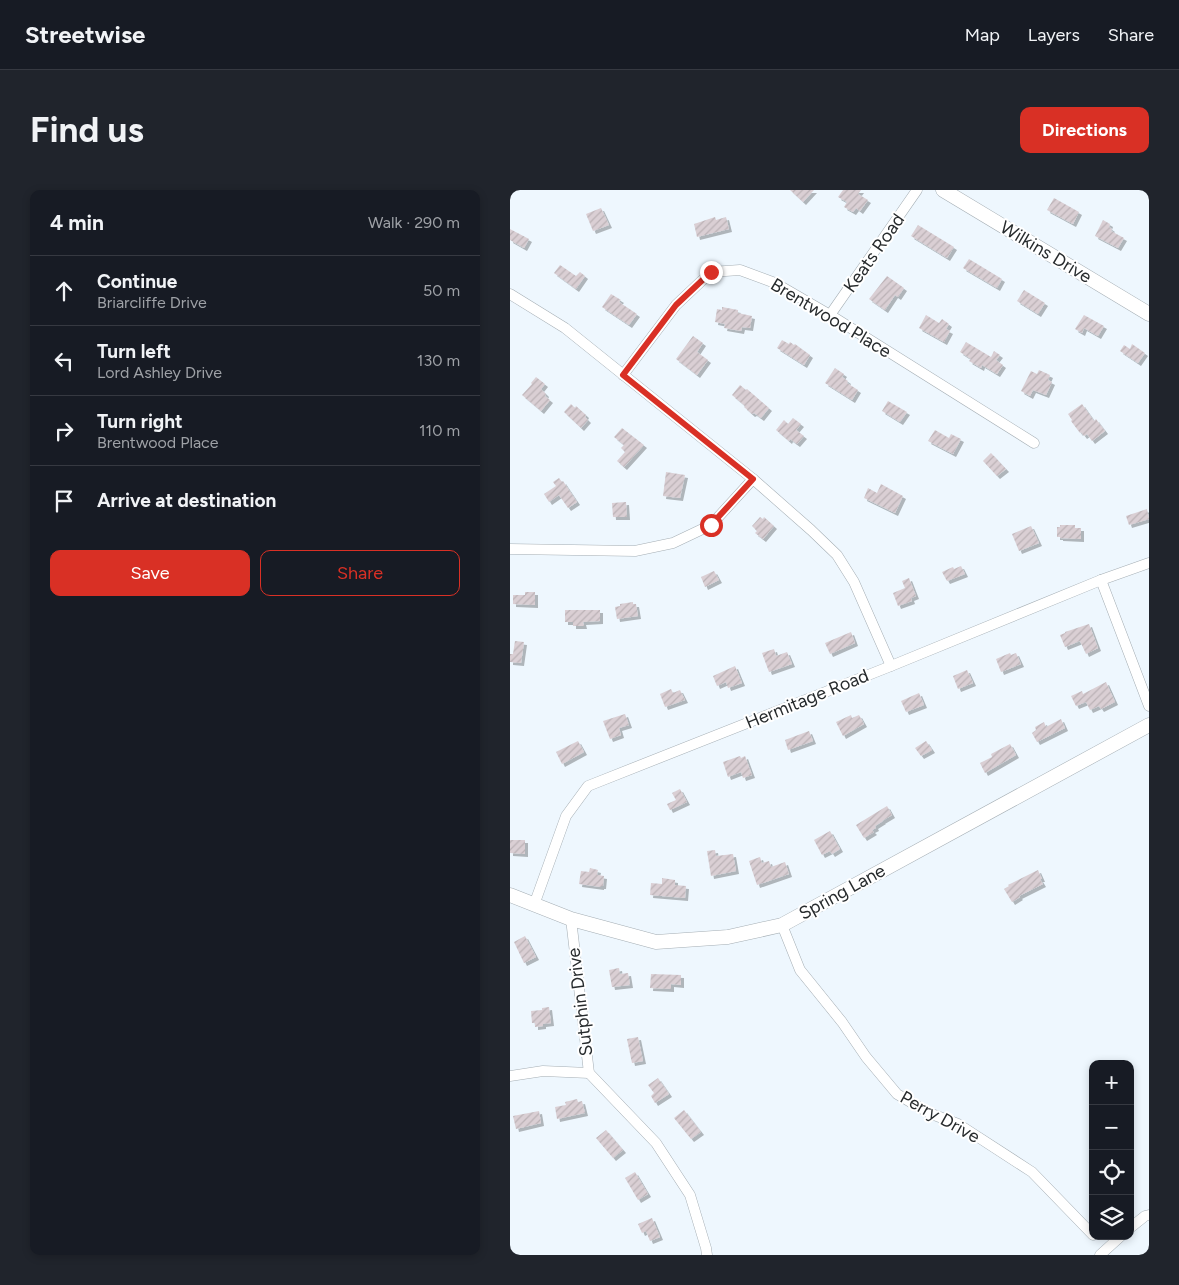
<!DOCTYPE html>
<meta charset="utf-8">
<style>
body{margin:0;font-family:Figtree,sans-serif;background:#20242c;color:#f1f3f6}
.controls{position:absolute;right:15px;bottom:15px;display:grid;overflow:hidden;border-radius:10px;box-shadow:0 2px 8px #0003}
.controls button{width:45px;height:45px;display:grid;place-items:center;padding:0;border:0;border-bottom:1px solid #363941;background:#171b24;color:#f1f3f6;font:25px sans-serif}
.stop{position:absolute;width:15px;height:15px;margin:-11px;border:4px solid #d93025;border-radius:50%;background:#fff}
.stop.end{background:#d93025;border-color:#fff;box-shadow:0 1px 5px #0008}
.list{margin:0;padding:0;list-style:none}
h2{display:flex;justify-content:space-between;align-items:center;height:65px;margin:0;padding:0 20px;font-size:21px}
h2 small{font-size:16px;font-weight:400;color:#9ea1a6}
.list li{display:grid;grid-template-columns:32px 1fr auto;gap:15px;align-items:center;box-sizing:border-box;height:70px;padding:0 20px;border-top:1px solid #363941}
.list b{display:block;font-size:19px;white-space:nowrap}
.list p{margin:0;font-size:16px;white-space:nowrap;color:#9ea1a6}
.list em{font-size:16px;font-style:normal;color:#9ea1a6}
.actions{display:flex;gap:10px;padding:15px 20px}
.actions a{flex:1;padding:11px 0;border:1px solid #d93025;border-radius:10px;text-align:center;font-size:18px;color:#d93025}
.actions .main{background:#d93025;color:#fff}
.icon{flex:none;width:28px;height:28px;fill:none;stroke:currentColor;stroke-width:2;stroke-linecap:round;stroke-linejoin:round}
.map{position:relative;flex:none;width:639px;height:1065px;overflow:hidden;border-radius:10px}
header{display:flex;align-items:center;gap:30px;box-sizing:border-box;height:70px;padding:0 25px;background:#171b24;border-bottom:1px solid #363941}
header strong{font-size:24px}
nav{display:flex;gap:28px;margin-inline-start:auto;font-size:18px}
.intro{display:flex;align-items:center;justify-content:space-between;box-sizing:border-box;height:120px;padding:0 30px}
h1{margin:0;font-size:35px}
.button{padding:12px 22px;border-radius:10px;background:#d93025;color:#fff;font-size:18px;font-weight:700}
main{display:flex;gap:30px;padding:0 30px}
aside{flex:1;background:#171b24;border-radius:10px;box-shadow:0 2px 8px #0003}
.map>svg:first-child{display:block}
</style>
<header>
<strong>Streetwise</strong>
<nav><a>Map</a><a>Layers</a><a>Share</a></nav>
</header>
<div class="intro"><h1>Find us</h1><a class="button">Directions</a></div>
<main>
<aside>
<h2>4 min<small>Walk · 290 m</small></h2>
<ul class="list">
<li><svg class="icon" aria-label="ahead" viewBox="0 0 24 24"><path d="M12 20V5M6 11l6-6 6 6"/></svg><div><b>Continue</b><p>Briarcliffe Drive</p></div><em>50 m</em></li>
<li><svg class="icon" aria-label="left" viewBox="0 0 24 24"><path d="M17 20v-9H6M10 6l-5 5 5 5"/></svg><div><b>Turn left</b><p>Lord Ashley Drive</p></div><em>130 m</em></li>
<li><svg class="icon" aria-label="right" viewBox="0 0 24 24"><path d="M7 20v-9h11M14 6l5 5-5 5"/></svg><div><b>Turn right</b><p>Brentwood Place</p></div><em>110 m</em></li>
<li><svg class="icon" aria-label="arrive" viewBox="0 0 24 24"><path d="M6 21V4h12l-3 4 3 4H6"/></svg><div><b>Arrive at destination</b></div></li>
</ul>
<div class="actions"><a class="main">Save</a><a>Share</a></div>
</aside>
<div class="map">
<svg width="639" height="1065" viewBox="0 0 639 1065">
<defs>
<pattern id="building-hatch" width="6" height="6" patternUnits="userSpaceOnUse" patternTransform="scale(1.25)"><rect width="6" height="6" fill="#dacfd4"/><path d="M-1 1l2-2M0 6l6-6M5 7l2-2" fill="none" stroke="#bbb2b6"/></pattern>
<filter id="shadow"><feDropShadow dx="3" dy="3" stdDeviation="0" flood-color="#0004"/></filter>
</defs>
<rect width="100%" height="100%" fill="#eef7fe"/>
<!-- building -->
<g fill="url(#building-hatch)" filter="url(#shadow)">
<polygon points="280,0 304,0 293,12"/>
<polygon points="333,0 351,0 348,4 358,10 350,21 346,18 343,22 334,17 337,12 328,7"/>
<polygon points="544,8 569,22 563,34 537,20"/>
<polygon points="91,18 99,35 83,41 76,24"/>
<polygon points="205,27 206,30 216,27 219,39 187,47 184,34"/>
<polygon points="593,30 600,34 599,37 602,39 601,41 614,48 608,58 585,46"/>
<polygon points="408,35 444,57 437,68 401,46"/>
<polygon points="0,39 19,49 14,58 0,50"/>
<polygon points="459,69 492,89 487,98 453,78"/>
<polygon points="50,75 66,86 70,82 75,86 66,99 44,83"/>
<polygon points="377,86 394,98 388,107 385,105 375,120 359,109"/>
<polygon points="514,100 535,113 528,124 507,111"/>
<polygon points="101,104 111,110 109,112 127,124 119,135 92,117"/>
<polygon points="212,117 228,120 228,123 242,126 240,138 232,137 231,141 214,138 215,134 205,132 207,119 212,120"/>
<polygon points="416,125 429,133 432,129 439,134 436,139 440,141 434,152 409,138"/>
<polygon points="574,125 594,136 588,146 574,138 572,143 565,139"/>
<polygon points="183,146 193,153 187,162 198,170 187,185 166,169"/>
<polygon points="272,150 279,154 280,152 284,155 285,154 300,165 294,175 267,158"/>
<polygon points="456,152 481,167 484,161 490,165 486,170 493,175 487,184 472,175 471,178 459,171 461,169 450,162"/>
<polygon points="622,154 635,163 628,173 610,161 614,155 620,159"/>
<polygon points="325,178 334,184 332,187 338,191 337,193 348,200 342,210 315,193"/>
<polygon points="529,180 540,185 538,190 542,192 536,205 523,200 520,206 511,201 521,181 527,184"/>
<polygon points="26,187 35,194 31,199 36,204 35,206 40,210 31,221 12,205 22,194 21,193"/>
<polygon points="230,195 236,200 237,199 259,218 251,228 244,223 242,224 234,217 235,216 222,205"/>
<polygon points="378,211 397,222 390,232 372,221"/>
<polygon points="61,214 65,218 66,216 76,225 75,227 78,230 71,238 54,222"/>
<polygon points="572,214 584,231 586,229 595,241 582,251 577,244 574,246 571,242 570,243 561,231 562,230 558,224"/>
<polygon points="283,228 291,234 286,240 294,246 287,254 280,249 279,251 266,240 274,230 278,234"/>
<polygon points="112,238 134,255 114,277 107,271 115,262 111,258 114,255 104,247"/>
<polygon points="425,240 439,248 441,244 451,249 443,264 418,251"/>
<polygon points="481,263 496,279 487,286 473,271"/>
<polygon points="156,282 175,285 170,308 153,306"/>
<polygon points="49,288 52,292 53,291 67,312 58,318 49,305 39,312 34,304 46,296 43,292"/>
<polygon points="371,294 393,306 385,323 354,308 358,298 367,303"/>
<polygon points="116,312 117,327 103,327 102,313"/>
<polygon points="637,319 639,329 619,335 616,326"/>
<polygon points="250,327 253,329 254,327 264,336 253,349 245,343 247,341 242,336"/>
<polygon points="550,335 565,335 565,338 571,338 571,349 550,348 550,347 547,347 547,337 550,337"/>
<polygon points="521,336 529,353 509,361 502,344"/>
<polygon points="451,376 455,384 437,391 432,382 443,377 444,379"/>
<polygon points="204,381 209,390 195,397 191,387"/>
<polygon points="399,388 406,406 401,408 402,411 388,416 383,403 395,398 392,391"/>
<polygon points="15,402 25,402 25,415 3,414 3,405 15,405"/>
<polygon points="123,412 123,414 126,414 128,426 107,429 105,417 110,416 110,414"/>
<polygon points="55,420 90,420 90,431 73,432 74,436 63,436 63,432 55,432"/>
<polygon points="579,434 588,458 576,464 570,451 555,457 550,445 555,443 555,442"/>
<polygon points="341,442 345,453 320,464 315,453"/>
<polygon points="5,451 14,452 11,473 0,472 0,464 3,464"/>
<polygon points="264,459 266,466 277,462 282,474 259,482 252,463"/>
<polygon points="500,463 501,465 506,463 511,474 491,482 486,469"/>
<polygon points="225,476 232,493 218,498 216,492 207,496 203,486"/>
<polygon points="457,480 463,493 448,499 443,486"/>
<polygon points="596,492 605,512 591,519 589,516 580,520 576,512 566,516 561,506 572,501 573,504"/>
<polygon points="161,499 163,503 170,500 175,510 155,517 150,504"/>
<polygon points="409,503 414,515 396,522 391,511"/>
<polygon points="115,524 119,535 109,538 111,545 100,549 93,531"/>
<polygon points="341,525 342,528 349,525 354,534 333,546 326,532"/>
<polygon points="551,529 555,538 527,552 522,543 526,540 525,537 534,532 536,537"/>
<polygon points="299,541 303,551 278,560 275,550"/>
<polygon points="68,551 74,562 52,574 46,562"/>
<polygon points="416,551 422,560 411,566 405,558"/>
<polygon points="500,554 506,565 475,583 470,573 482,567 481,564"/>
<polygon points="230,566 231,568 235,566 242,585 233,588 231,582 218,587 213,572"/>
<polygon points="170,599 177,612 160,620 157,614 166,610 162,603"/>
<polygon points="377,616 382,625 372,631 373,631 365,636 366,638 362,640 364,642 354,648 346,635"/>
<polygon points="320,641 330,659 322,664 320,661 312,665 304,650"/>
<polygon points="0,650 15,650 15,664 0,663"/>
<polygon points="205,660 206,666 223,664 226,681 201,686 197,661"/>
<polygon points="250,667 252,673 259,671 261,677 275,672 279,684 247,695 239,671"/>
<polygon points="80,678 88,680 87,684 88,685 94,686 93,696 91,696 91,697 69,694 71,681 79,682"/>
<polygon points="528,680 532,689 530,689 533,694 509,706 510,707 502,712 494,699 499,696 498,695"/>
<polygon points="152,688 165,690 165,695 176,696 175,708 140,705 141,693 152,694"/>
<polygon points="15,746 26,767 14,773 4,752"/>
<polygon points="109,778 110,784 118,783 120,795 102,797 99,780"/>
<polygon points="141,784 171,785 171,795 161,794 161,799 140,798"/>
<polygon points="39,817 41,833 33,834 33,836 25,837 25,833 22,833 21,821 32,820 32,818"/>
<polygon points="128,847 133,871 122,873 117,849"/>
<polygon points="148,888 159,904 145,913 141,906 144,903 138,895"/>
<polygon points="67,909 68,912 72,911 75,923 47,929 45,917 56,915 55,912"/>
<polygon points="174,920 191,942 181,949 164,928"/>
<polygon points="29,921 31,933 6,939 3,926"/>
<polygon points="96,940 113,960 103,968 86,948"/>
<polygon points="125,982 138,1004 128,1010 115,988"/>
<polygon points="142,1028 150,1047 140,1051 136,1041 132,1043 128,1034"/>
</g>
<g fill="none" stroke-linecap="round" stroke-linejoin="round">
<!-- street casing -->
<g stroke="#a5aeb4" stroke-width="11">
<g id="street">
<polyline points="0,104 55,138 243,289 301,340 327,365 344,392 381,476"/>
<polyline points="320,125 407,0"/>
<polyline points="113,185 166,115 201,82 230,80 265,93 320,125 524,253"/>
<polyline points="0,359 125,361 163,353 201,335 243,289"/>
<polyline points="591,390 639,516"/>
<polyline points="24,715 56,626 78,596 381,476 591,390 639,373"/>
<polyline points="61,729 79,883 146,953 180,1005 196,1058 197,1065"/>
<polyline points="272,735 290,780 332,832 356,867 387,904 419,923 448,934 522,982 583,1045"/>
<polyline points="0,886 33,881 79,883"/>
<polyline points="620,1038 635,1026 639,1025"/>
<polyline points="590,1065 611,1046"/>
</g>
</g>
<!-- secondary casing -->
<g stroke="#a5aeb4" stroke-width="15">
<g id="secondary">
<polyline points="433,0 639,124"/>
<polyline points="0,705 61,729 146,752 218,747 272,735 639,535"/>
</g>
</g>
<!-- street -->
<use href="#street" stroke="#fff" stroke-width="10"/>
<!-- secondary -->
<use href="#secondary" stroke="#fff" stroke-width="14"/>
</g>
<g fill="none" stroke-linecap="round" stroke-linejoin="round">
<!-- route -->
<polyline stroke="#d93025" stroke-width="6" points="201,335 243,289 113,185 166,115 201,82"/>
</g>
<g text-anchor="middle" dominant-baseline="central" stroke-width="4" stroke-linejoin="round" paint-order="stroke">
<!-- street labels -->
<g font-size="18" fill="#272b2d" stroke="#fff">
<text transform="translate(536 62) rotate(31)">Wilkins Drive</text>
<text transform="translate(364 63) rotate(-55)">Keats Road</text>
<text transform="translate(321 128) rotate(31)">Brentwood Place</text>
<text transform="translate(297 509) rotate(-22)">Hermitage Road</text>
<text transform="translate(332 702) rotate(-29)">Spring Lane</text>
<text transform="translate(70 812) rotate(-97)">Sutphin Drive</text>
<text transform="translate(430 927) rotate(29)">Perry Drive</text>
</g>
</g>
</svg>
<div class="controls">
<button>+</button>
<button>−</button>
<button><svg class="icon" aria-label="locate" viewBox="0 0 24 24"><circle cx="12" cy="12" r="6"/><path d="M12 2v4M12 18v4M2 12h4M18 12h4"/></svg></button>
<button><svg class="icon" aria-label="layers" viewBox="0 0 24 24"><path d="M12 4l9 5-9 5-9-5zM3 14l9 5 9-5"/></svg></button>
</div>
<div class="stop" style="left:201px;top:335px"></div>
<div class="stop end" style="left:201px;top:82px"></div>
</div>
</main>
